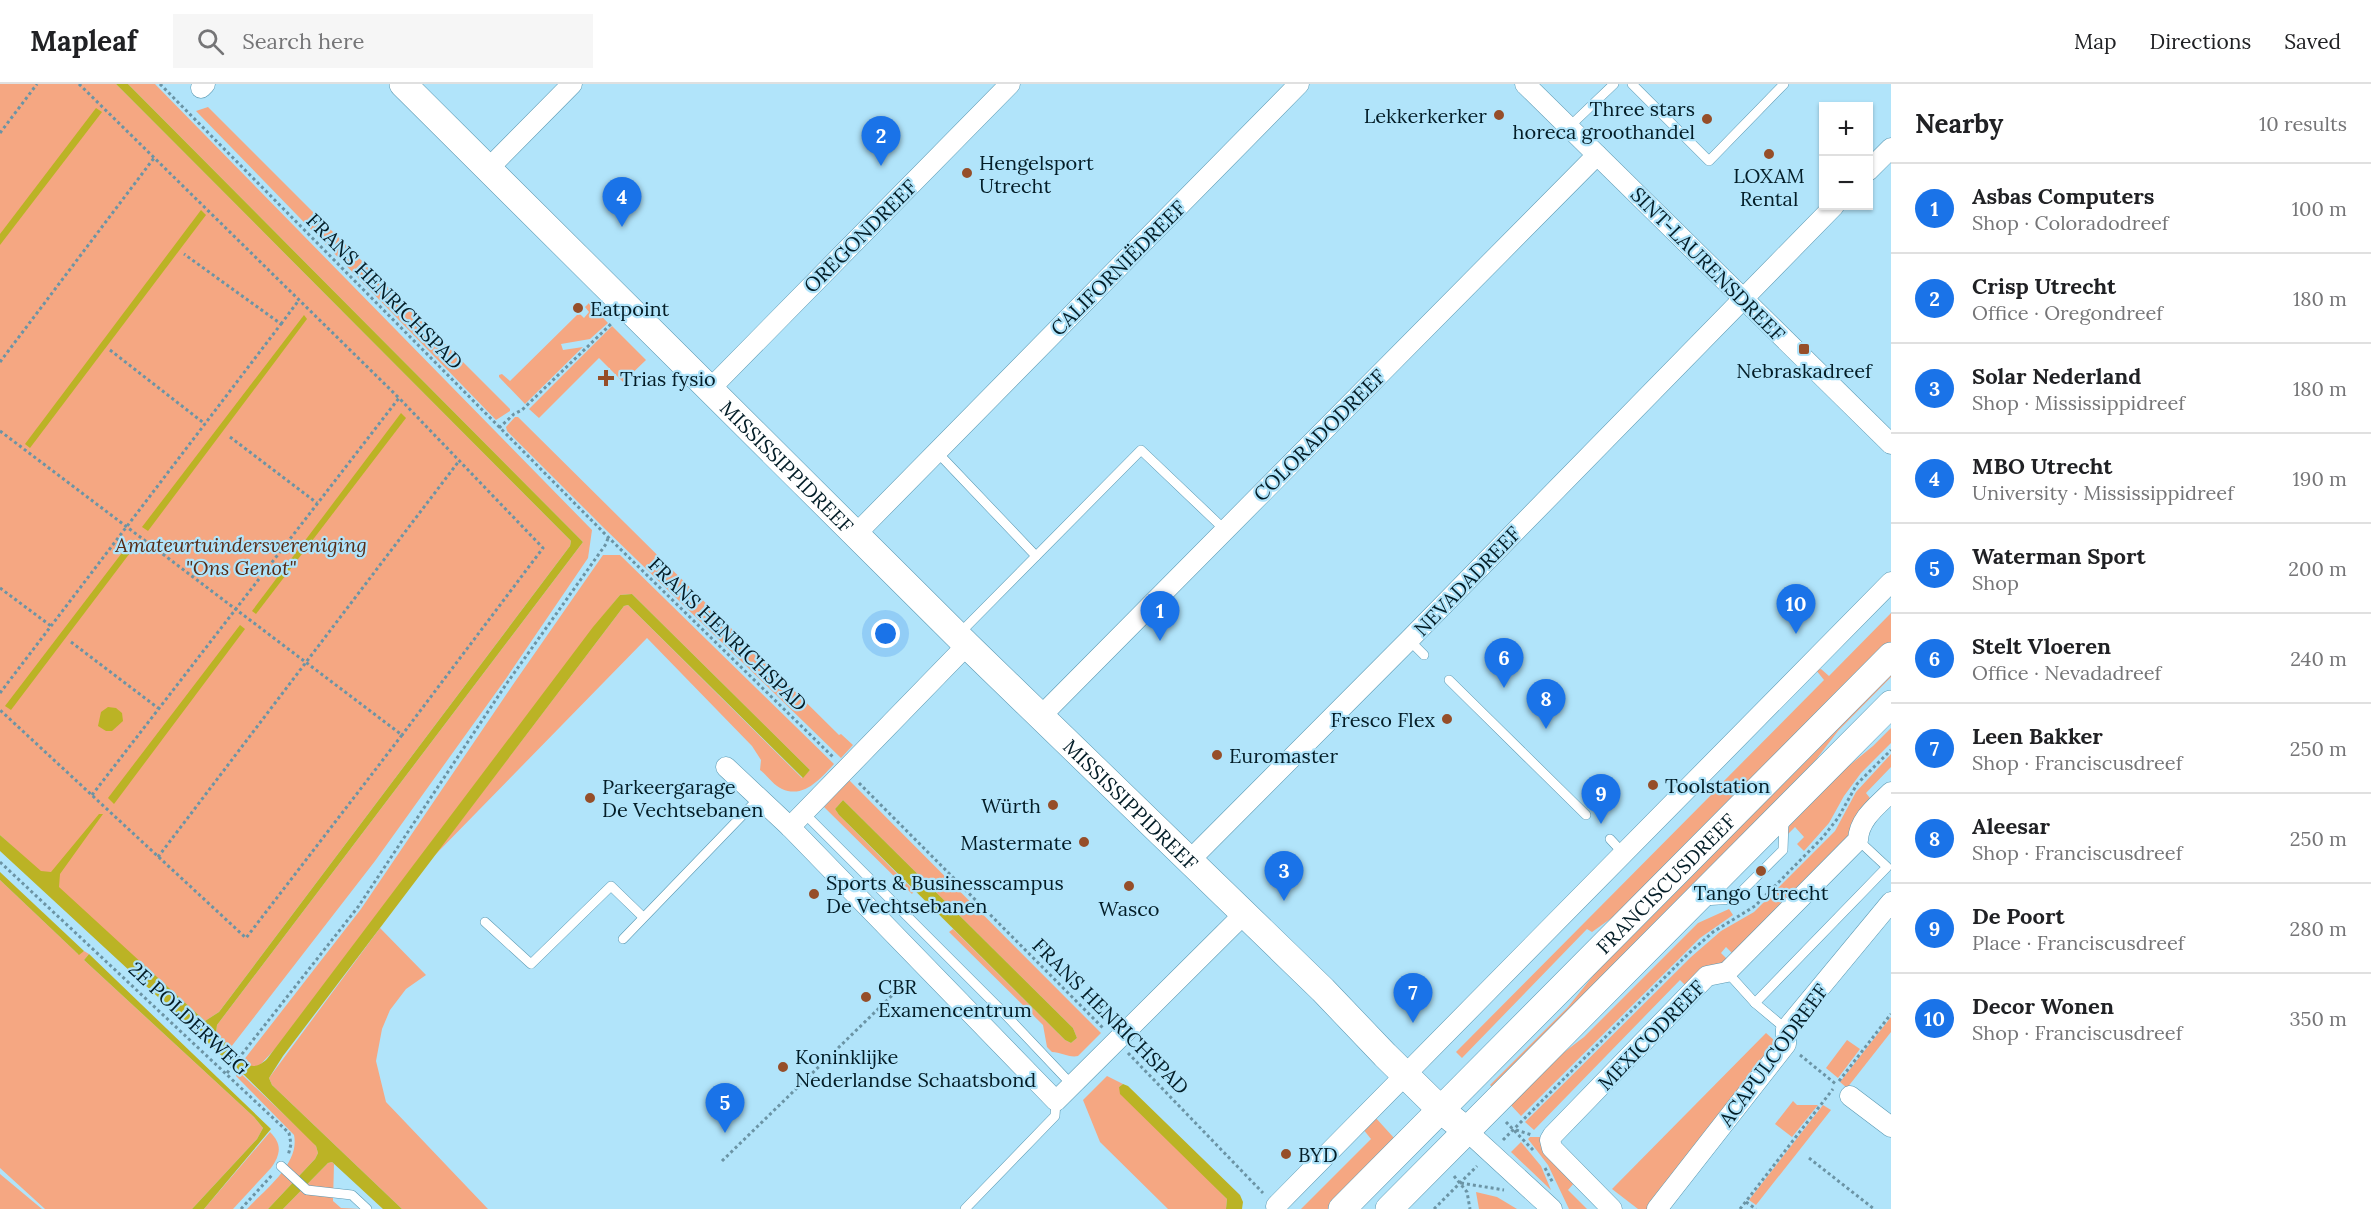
<!DOCTYPE html>
<meta charset="utf-8">
<style>
body{margin:0;font-family:Lora,serif;background:#f6f6f6;color:#202124}
.controls{position:absolute;right:18px;top:18px;display:grid;overflow:hidden;border-radius:0px;box-shadow:0 2px 4px #0004}
.controls button{width:54px;height:54px;display:grid;place-items:center;padding:0;border:0;border-bottom:2px solid #e0e0e0;background:#fff;color:#202124;font:30px sans-serif}
.you{position:absolute;left:886px;top:550px;width:21px;height:21px;margin:-15px;border:4px solid #fff;border-radius:50%;background:#1a73e8;box-shadow:0 0 0 9px #1a73e833}
.badge{display:grid;place-items:center;width:39px;height:39px;border-radius:50%;background:#1a73e8;color:#fff;font-size:20px;font-weight:700}
.pin{position:absolute;translate:-50% -50px;filter:drop-shadow(0 2px 3px #0008)}
.pin::after{content:'';position:absolute;top:32px;width:21px;height:18px;background:inherit;clip-path:polygon(0 0,100% 0,50% 100%)}
.list{margin:0;padding:0;list-style:none}
h2{display:flex;justify-content:space-between;align-items:center;height:78px;margin:0;padding:0 24px;font-size:26px}
h2 small{font-size:20px;font-weight:400;color:#757577}
.list li{display:grid;grid-template-columns:39px 1fr auto;gap:18px;align-items:center;box-sizing:border-box;height:90px;padding:0 24px;border-top:2px solid #e0e0e0}
.list b{display:block;font-size:22px;white-space:nowrap}
.list p{margin:0;font-size:20px;white-space:nowrap;color:#757577}
.list em{font-size:20px;font-style:normal;color:#757577}
.icon{flex:none;width:33px;height:33px;fill:none;stroke:currentColor;stroke-width:2;stroke-linecap:round;stroke-linejoin:round}
.map{position:relative;flex:none;width:1891px;height:1125px;overflow:hidden}
header{display:flex;align-items:center;gap:36px;box-sizing:border-box;height:84px;padding:0 30px;background:#fff;border-bottom:2px solid #e0e0e0}
header strong{font-size:28px}
nav{display:flex;gap:33px;margin-inline-start:auto;font-size:21px}
.search{width:420px;height:54px;background:#f6f6f6;display:flex;align-items:center;gap:15px;box-sizing:border-box;padding:0 21px;border-radius:0px;color:#757577;font-size:22px}
main{display:flex}
aside{flex:1;background:#fff}
.map>svg:first-child{display:block}
</style>
<header>
<strong>Mapleaf</strong>
<div class="search"><svg class="icon" aria-label="search" viewBox="0 0 24 24"><circle cx="10" cy="10" r="6"/><path d="M15 15l6 6"/></svg>Search here</div>
<nav><a>Map</a><a>Directions</a><a>Saved</a></nav>
</header>
<main>
<div class="map">
<svg width="1891" height="1125" viewBox="0 0 1891 1125">
<rect width="100%" height="100%" fill="#b1e4fa"/>
<!-- green -->
<g fill="#f5a782">
<polygon points="0,0 116,0 571,457 570,462 219,928 205,937 0,751"/>
<polygon points="128,0 155,0 592,446 588,474 505,596 375,777 231,963 216,949 217,941 583,458"/>
<polygon points="208,23 510,325 510,327 496,336 196,27"/>
<polygon points="589,219 608,239 590,255 561,260 563,266 583,263 525,320 499,293 499,291 502,290 510,297 579,229 584,234 589,228 585,223"/>
<polygon points="612,242 646,276 623,298 599,274 539,334 529,325"/>
<polygon points="515,333 518,333 839,651 841,650 853,661 841,674 604,444 507,347 506,343"/>
<path d="M603,471H620L834,680C821,694 804,715 782,705C774,702 767,691 760,686L761,676L752,662L647,554L434,772L624,522L628,521L802,694L810,686L632,510L620,511L593,544L275,965L259,982L253,983L243,977L361,825L512,602Z"/>
<polygon points="1891,529 1891,558 1627,823 1592,848 1587,845 1462,974 1456,968 1712,710 1705,702 1706,698 1716,705 1824,596 1816,586 1821,585 1829,592"/>
<polygon points="1891,586 1891,593 1838,647 1805,690 1494,1005 1490,1001 1568,923 1604,878"/>
<polygon points="1891,644 1891,659 1861,689 1844,712 1829,739 1804,767 1797,760 1804,753 1795,743 1788,750 1786,744 1812,712 1873,662"/>
<polygon points="1891,670 1891,683 1866,709 1873,718 1851,740 1851,754 1734,871 1726,863 1721,869 1729,877 1688,904 1680,896 1534,1046 1525,1038 1691,873 1721,847 1754,828 1835,747 1856,708"/>
<path d="M849,696L1101,949L1078,972C1069,974 1061,968 1052,968L1047,963L1043,941L949,848L953,845L1065,956L1071,959L1077,954L1073,944L843,716L835,725L839,731L914,807L912,810L824,723Z"/>
<polygon points="0,796 78,870 84,867 89,870 84,876 254,1033 263,1044 257,1055 192,1125 45,1125 0,1084"/>
<polygon points="1729,825 1733,831 1700,854 1521,1032 1508,1018 1537,989 1584,953 1698,839"/>
<polygon points="380,844 426,891 406,905 390,926 382,945 376,977 386,1018 488,1125 402,1125 272,1001 269,994"/>
<polygon points="1891,933 1891,948 1847,1004 1840,998"/>
<polygon points="1766,949 1775,957 1648,1125 1638,1125 1612,1105"/>
<polygon points="1847,956 1860,965 1838,994 1826,984"/>
<path d="M237,986L312,1057L316,1062L318,1069L315,1075L268,1125H247C265,1105 300,1080 294,1051L236,992Z"/>
<polygon points="1107,992 1123,1000 1119,1003 1227,1115 1226,1125 1168,1125 1100,1058 1083,1016"/>
<polygon points="1793,1017 1797,1021 1818,1021 1792,1053 1775,1040"/>
<polygon points="1823,1021 1831,1026 1756,1121 1749,1116"/>
<polygon points="1375,1033 1394,1054 1328,1125 1301,1125 1371,1055 1363,1045"/>
<path d="M270,1048C282,1060 281,1070 271,1084L233,1125H204Z"/>
<polygon points="1530,1053 1541,1053 1575,1098 1568,1106 1587,1125 1569,1125 1548,1081 1528,1055"/>
<polygon points="1521,1058 1541,1082 1551,1106 1511,1068"/>
<polygon points="332,1078 334,1080 333,1117 341,1124 361,1125 283,1125 328,1079"/>
<polygon points="0,1090 42,1125 0,1125"/>
<polygon points="1476,1108 1497,1113 1517,1125 1479,1125"/>
</g>
<!-- water -->
<g fill="#bbb325">
<path d="M116,0H128L583,458L217,941L216,949L235,968L236,971C248,982 254,987 267,975L593,543L620,511L632,510L810,686L803,694L628,521L624,522L283,972L269,994L272,1001L402,1125H383L332,1078L328,1079L283,1125H268L315,1075L318,1069L316,1062L231,978L223,973L0,767V751L41,787L51,788L99,730H103L60,790L59,803L205,937L219,928L570,462L571,457Z"/>
<polygon points="96,24 102,28 0,161 0,150"/>
<polygon points="201,126 206,131 30,364 25,360"/>
<polygon points="304,231 307,235 148,447 142,443"/>
<polygon points="401,329 406,334 256,530 252,527"/>
<polygon points="131,457 136,461 11,626 5,622"/>
<polygon points="240,541 245,545 114,720 108,714"/>
<polygon points="108,623 116,624 122,629 123,637 112,647 106,647 98,642 101,628"/>
<polygon points="843,716 1073,944 1077,954 1071,959 1065,956 839,731 835,725"/>
<polygon points="0,788 84,867 79,871 0,796"/>
<polygon points="89,870 271,1045 204,1125 192,1125 257,1055 263,1044 254,1033 84,876"/>
<polygon points="1123,1000 1128,1002 1240,1111 1243,1118 1242,1125 1226,1125 1227,1115 1120,1010 1119,1003"/>
</g>
<g fill="none" stroke-linecap="round" stroke-linejoin="round">
<!-- lane casing -->
<g stroke="#5998b2" stroke-width="10">
<g id="lane">
<polyline points="1632,0 1709,77 1784,0"/>
<polyline points="1569,43 1614,0"/>
<polyline points="937,368 1036,472"/>
<polyline points="960,549 1141,366 1225,446"/>
<polyline points="1409,556 1424,571"/>
<polyline points="1449,596 1586,731"/>
<polyline points="804,729 1002,927 1072,1001"/>
<polyline points="1610,755 1623,769"/>
<polyline points="1703,817 1734,815 1783,766 1784,737"/>
<polyline points="485,838 531,880 611,802 643,833"/>
<polyline points="623,855 759,714"/>
<polyline points="1727,888 1755,919 1887,783 1858,756"/>
<polyline points="1755,919 1786,945"/>
<polyline points="281,1082 307,1106 352,1111 367,1125"/>
<polyline points="965,1125 1055,1032 1056,1017"/>
</g>
</g>
<!-- street casing -->
<g stroke="#5998b2" stroke-width="21">
<g id="street">
<polyline points="1525,0 1891,360"/>
<polyline points="201,4 205,0"/>
<polyline points="488,85 572,0"/>
<polyline points="1868,87 1891,64"/>
<polyline points="710,305 1010,0"/>
<polyline points="857,449 1299,0"/>
<polyline points="1041,632 1597,71"/>
<polyline points="726,683 790,743 1056,1017 1244,830"/>
<polyline points="790,743 967,561"/>
<polyline points="1188,778 1409,556 1834,122"/>
<polyline points="1850,1012 1891,1043"/>
<polyline points="1467,1047 1552,1125"/>
<polyline points="1276,1122 1891,498"/>
<path d="M1612,1125L1552,1064L1550,1056L1553,1051L1707,892L1727,888L1858,756C1859,735 1877,722 1891,708"/>
<polyline points="1657,1125 1786,960 1786,945 1891,818"/>
</g>
</g>
<!-- secondary casing -->
<g stroke="#5998b2" stroke-width="28">
<g id="secondary">
<path id="s1" d="M403,0L967,561L1323,906L1385,971L1441,1026L1467,1047"/>
<path id="s2" d="M1342,1125L1891,572"/>
<polyline points="1389,1125 1891,620"/>
</g>
</g>
<!-- path -->
<g stroke="#6b94a5" stroke-width="3" stroke-dasharray="3 3" stroke-linecap="butt">
<polyline points="79,0 399,314"/>
<polyline points="160,0 608,453 833,673"/>
<polyline points="0,49 37,0"/>
<polyline points="281,240 299,216"/>
<polyline points="110,266 205,340"/>
<polyline points="0,278 154,74"/>
<polyline points="499,344 514,330 522,326 612,239"/>
<polyline points="0,347 402,651 246,854 0,626"/>
<polyline points="230,353 317,419"/>
<polyline points="0,504 51,542"/>
<polyline points="71,558 158,624"/>
<polyline points="0,609 281,240 184,170"/>
<polyline points="859,699 1104,945"/>
<polyline points="92,711 399,314 543,464 402,651"/>
<polyline points="158,773 459,377"/>
<polyline points="0,778 289,1049 291,1060 288,1072"/>
<polyline points="1128,969 1263,1109"/>
<polyline points="1800,971 1837,1001"/>
<polyline points="227,989 358,823 507,599 606,460 608,454"/>
<polyline points="1839,997 1891,930"/>
<polyline points="1506,1038 1533,1066"/>
<polyline points="1516,1046 1532,1051"/>
<polyline points="1503,1056 1688,870 1713,848 1755,822 1770,807 1823,753 1838,734 1857,700 1891,666"/>
<polyline points="1809,1074 1874,1125"/>
<polyline points="722,1077 910,894"/>
<polyline points="1545,1084 1553,1099"/>
<polyline points="1454,1092 1467,1108 1470,1125"/>
<polyline points="1461,1099 1504,1106"/>
<polyline points="1746,1118 1756,1125"/>
<polyline points="241,1125 272,1091"/>
<polyline points="1434,1125 1477,1082"/>
<polyline points="1740,1125 1833,1005"/>
</g>
<!-- lane -->
<use href="#lane" stroke="#fff" stroke-width="9"/>
<!-- street -->
<use href="#street" stroke="#fff" stroke-width="20"/>
<!-- secondary -->
<use href="#secondary" stroke="#fff" stroke-width="27"/>
</g>
<!-- markers -->
<g fill="#964e29" stroke="#b1e4fa" stroke-width="2">
<circle cx="1499" cy="31" r="6"/>
<circle cx="1707" cy="35" r="6"/>
<circle cx="1769" cy="70" r="6"/>
<circle cx="967" cy="89" r="6"/>
<circle cx="578" cy="224" r="6"/>
<rect x="1798" y="259" width="12" height="12" rx="3"/>
<path d="M603 285h6v6h6v6h-6v6h-6v-6h-6v-6h6z"/>
<circle cx="1447" cy="635" r="6"/>
<circle cx="1217" cy="671" r="6"/>
<circle cx="1653" cy="701" r="6"/>
<circle cx="590" cy="714" r="6"/>
<circle cx="1053" cy="721" r="6"/>
<circle cx="1084" cy="758" r="6"/>
<circle cx="1761" cy="787" r="6"/>
<circle cx="1129" cy="802" r="6"/>
<circle cx="814" cy="810" r="6"/>
<circle cx="866" cy="913" r="6"/>
<circle cx="783" cy="983" r="6"/>
<circle cx="1286" cy="1070" r="6"/>
</g>
<g text-anchor="middle" dominant-baseline="central" stroke-width="4.5" stroke-linejoin="round" paint-order="stroke">
<!-- poi labels -->
<g font-size="20" fill="#031d27" stroke="#b1e4fa" text-anchor="start">
<text x="1695" y="24" text-anchor="end">Three stars<tspan x="1695" dy="23">horeca groothandel</tspan></text>
<text x="1487" y="31" text-anchor="end">Lekkerkerker</text>
<text x="979" y="78">Hengelsport<tspan x="979" dy="23">Utrecht</tspan></text>
<text x="1769" y="91" text-anchor="middle">LOXAM<tspan x="1769" dy="23">Rental</tspan></text>
<text x="590" y="224">Eatpoint</text>
<text x="1804" y="286" text-anchor="middle">Nebraskadreef</text>
<text x="620" y="294">Trias fysio</text>
<text x="1435" y="635" text-anchor="end">Fresco Flex</text>
<text x="1229" y="671">Euromaster</text>
<text x="1665" y="701">Toolstation</text>
<text x="602" y="702">Parkeergarage<tspan x="602" dy="23">De Vechtsebanen</tspan></text>
<text x="1041" y="721" text-anchor="end">Würth</text>
<text x="1072" y="758" text-anchor="end">Mastermate</text>
<text x="826" y="798">Sports &amp; Businesscampus<tspan x="826" dy="23">De Vechtsebanen</tspan></text>
<text x="1761" y="808" text-anchor="middle">Tango Utrecht</text>
<text x="1129" y="824" text-anchor="middle">Wasco</text>
<text x="878" y="902">CBR<tspan x="878" dy="23">Examencentrum</tspan></text>
<text x="795" y="972">Koninklijke<tspan x="795" dy="23">Nederlandse Schaatsbond</tspan></text>
<text x="1298" y="1070">BYD</text>
</g>
<!-- street labels -->
<g font-size="20" fill="#031d27" stroke="#b1e4fa">
<text transform="translate(860 152) rotate(-45)">OREGONDREEF</text>
<text transform="translate(1708 180) rotate(45)">SINT-LAURENSDREEF</text>
<text transform="translate(1118 184) rotate(-45)">CALIFORNIËDREEF</text>
<text transform="translate(385 207) rotate(45)">FRANS HENRICHSPAD</text>
<text transform="translate(1319 351) rotate(-45)">COLORADODREEF</text>
<text stroke="none"><textPath href="#s1" startOffset="542">MISSISSIPPIDREEF</textPath></text>
<text transform="translate(1467 497) rotate(-46)">NEVADADREEF</text>
<text transform="translate(728 550) rotate(44)">FRANS HENRICHSPAD</text>
<text stroke="none"><textPath href="#s1" startOffset="1024">MISSISSIPPIDREEF</textPath></text>
<text stroke="none"><textPath href="#s2" startOffset="459">FRANCISCUSDREEF</textPath></text>
<text transform="translate(1111 932) rotate(45)">FRANS HENRICHSPAD</text>
<text transform="translate(189 934) rotate(43)">2E POLDERWEG</text>
<text transform="translate(1651 951) rotate(-46)">MEXICODREEF</text>
<text transform="translate(1773 971) rotate(-54)">ACAPULCODREEF</text>
</g>
<!-- park labels -->
<g font-size="20" font-style="italic" fill="#572c16" stroke="#b1e4fa">
<text x="241" y="460">Amateurtuindersvereniging<tspan x="241" dy="23">"Ons Genot"</tspan></text>
</g>
</g>
</svg>
<div class="controls">
<button>+</button>
<button>−</button>
</div>
<div class="you"></div>
<div class="pin badge" style="left:1160px;top:557px">1</div>
<div class="pin badge" style="left:881px;top:82px">2</div>
<div class="pin badge" style="left:1284px;top:817px">3</div>
<div class="pin badge" style="left:622px;top:143px">4</div>
<div class="pin badge" style="left:725px;top:1049px">5</div>
<div class="pin badge" style="left:1504px;top:604px">6</div>
<div class="pin badge" style="left:1413px;top:939px">7</div>
<div class="pin badge" style="left:1546px;top:645px">8</div>
<div class="pin badge" style="left:1601px;top:740px">9</div>
<div class="pin badge" style="left:1796px;top:550px">10</div>
</div>
<aside>
<h2>Nearby<small>10 results</small></h2>
<ul class="list">
<li><span class="badge">1</span><div><b>Asbas Computers</b><p>Shop · Coloradodreef</p></div><em>100 m</em></li>
<li><span class="badge">2</span><div><b>Crisp Utrecht</b><p>Office · Oregondreef</p></div><em>180 m</em></li>
<li><span class="badge">3</span><div><b>Solar Nederland</b><p>Shop · Mississippidreef</p></div><em>180 m</em></li>
<li><span class="badge">4</span><div><b>MBO Utrecht</b><p>University · Mississippidreef</p></div><em>190 m</em></li>
<li><span class="badge">5</span><div><b>Waterman Sport</b><p>Shop</p></div><em>200 m</em></li>
<li><span class="badge">6</span><div><b>Stelt Vloeren</b><p>Office · Nevadadreef</p></div><em>240 m</em></li>
<li><span class="badge">7</span><div><b>Leen Bakker</b><p>Shop · Franciscusdreef</p></div><em>250 m</em></li>
<li><span class="badge">8</span><div><b>Aleesar</b><p>Shop · Franciscusdreef</p></div><em>250 m</em></li>
<li><span class="badge">9</span><div><b>De Poort</b><p>Place · Franciscusdreef</p></div><em>280 m</em></li>
<li><span class="badge">10</span><div><b>Decor Wonen</b><p>Shop · Franciscusdreef</p></div><em>350 m</em></li>
</ul>
</aside>
</main>
